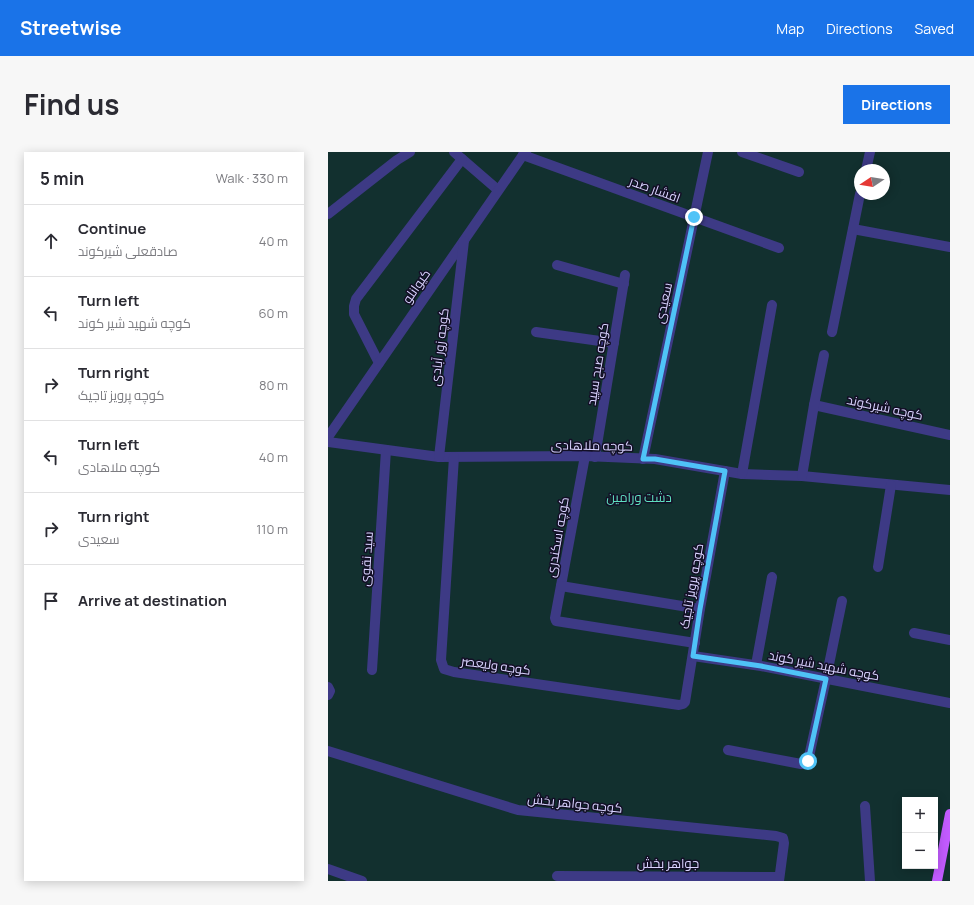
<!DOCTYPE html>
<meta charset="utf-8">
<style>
body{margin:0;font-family:Manrope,Cairo,sans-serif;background:#f7f7f7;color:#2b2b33}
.controls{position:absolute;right:12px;bottom:12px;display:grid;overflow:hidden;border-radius:0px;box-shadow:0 2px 10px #0003}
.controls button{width:36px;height:36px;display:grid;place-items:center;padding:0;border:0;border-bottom:1px solid #e1e1e2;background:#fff;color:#2b2b33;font:20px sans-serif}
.compass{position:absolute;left:526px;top:12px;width:36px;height:36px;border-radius:50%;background:#fff;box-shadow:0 2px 10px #0003;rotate:258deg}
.stop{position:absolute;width:12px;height:12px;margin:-9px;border:3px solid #4fc3f7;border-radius:50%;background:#fff}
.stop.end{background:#4fc3f7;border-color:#fff;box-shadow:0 1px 4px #0008}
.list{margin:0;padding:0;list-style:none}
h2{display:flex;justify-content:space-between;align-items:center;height:52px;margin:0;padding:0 16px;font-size:17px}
h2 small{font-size:13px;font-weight:400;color:#7c7c81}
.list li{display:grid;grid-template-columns:26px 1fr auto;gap:12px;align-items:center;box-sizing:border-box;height:72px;padding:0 16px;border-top:1px solid #e1e1e2}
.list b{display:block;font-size:15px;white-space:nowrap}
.list p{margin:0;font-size:13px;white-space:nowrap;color:#7c7c81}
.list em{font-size:13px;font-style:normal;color:#7c7c81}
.icon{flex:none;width:22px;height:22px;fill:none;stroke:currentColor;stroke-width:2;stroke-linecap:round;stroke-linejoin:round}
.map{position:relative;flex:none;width:622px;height:729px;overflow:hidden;border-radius:0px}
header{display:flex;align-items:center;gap:24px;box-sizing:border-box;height:56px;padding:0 20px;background:#1a73e8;color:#fff}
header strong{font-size:19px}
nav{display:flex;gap:22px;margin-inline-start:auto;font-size:14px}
.intro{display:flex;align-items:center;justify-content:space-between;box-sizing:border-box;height:96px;padding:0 24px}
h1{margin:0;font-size:28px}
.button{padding:10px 18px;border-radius:0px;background:#1a73e8;color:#fff;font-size:14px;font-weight:700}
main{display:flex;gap:24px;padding:0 24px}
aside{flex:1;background:#fff;border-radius:0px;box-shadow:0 2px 10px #0003}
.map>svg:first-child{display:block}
</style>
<header>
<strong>Streetwise</strong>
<nav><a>Map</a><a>Directions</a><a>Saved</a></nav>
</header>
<div class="intro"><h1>Find us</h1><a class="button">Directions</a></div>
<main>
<aside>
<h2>5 min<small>Walk · 330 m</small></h2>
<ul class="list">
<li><svg class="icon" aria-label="ahead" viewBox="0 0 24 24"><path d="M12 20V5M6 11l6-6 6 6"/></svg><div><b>Continue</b><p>صادقعلی شیرکوند</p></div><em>40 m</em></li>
<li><svg class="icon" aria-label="left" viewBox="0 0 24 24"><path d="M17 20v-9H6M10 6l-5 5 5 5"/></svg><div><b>Turn left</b><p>کوچه شهید شیر کوند</p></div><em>60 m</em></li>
<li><svg class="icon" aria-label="right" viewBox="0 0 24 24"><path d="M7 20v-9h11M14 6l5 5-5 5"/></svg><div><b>Turn right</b><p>کوچه پرویز تاجیک</p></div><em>80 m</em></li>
<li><svg class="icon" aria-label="left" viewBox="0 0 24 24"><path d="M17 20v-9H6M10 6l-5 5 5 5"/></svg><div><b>Turn left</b><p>کوچه ملاهادی</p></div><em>40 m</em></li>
<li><svg class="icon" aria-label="right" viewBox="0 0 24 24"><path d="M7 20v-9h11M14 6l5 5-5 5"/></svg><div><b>Turn right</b><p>سعیدی</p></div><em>110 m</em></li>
<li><svg class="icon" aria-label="arrive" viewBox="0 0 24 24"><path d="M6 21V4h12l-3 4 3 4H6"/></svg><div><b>Arrive at destination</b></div></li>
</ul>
</aside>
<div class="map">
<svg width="622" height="729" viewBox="0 0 622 729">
<rect width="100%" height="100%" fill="#130f26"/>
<!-- green -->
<path fill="#12302f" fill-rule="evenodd" d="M0,0H622V729H0ZM532,18H556V42H532ZM577,648H607V714H577Z"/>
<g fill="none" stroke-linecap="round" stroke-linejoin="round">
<!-- minor -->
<g stroke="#3d3a85" stroke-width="10">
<polyline points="126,0 170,38"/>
<polyline points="414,0 471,20"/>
<polyline points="195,3 451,96"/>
<polyline points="538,18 542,0"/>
<polyline points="0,62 69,8 82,0"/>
<polyline points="525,77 622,95"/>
<polyline points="229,113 296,132"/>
<polyline points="208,180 286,191"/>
<polyline points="504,180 532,42"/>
<polyline points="51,211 26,162 26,154 28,147 134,7"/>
<polyline points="486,253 622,283"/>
<polyline points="0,285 195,3 198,0"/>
<polyline points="0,290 111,305 257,304 327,307 414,322 474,324 622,338"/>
<polyline points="257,304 227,466 228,469 367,491"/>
<polyline points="111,305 136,89"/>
<polyline points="126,305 113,508 116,517 126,520 351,553 355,552 357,550 372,457 397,319"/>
<polyline points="267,305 297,123"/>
<polyline points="315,307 380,0"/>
<polyline points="414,322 444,153"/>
<polyline points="474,324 486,253 496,203"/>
<polyline points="550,415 563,333"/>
<polyline points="233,434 372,457"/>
<polyline points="586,481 622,488"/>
<polyline points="365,504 433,514 622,551"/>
<polyline points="428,513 444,425"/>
<polyline points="44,518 58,298"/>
<polyline points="0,535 2,539 0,543"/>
<polyline points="400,598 473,612 477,612 480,609 498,527 514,449"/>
<polyline points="0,599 190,658 448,684 455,686 456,691 451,729"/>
<polyline points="537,654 542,729"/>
<polyline points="0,717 34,729"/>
<polyline points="229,724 451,725"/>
</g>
<!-- major -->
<polyline stroke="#c25bff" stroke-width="10" points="609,729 622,662"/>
</g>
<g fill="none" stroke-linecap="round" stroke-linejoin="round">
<!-- route -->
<polyline stroke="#4fc3f7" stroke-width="5" points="366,65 315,307 327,307 397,319 372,457 365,504 433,514 498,527 480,609"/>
</g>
<g text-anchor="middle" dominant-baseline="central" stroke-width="3" stroke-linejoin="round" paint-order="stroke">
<!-- street labels -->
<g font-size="13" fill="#d9d4ff" stroke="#130f26">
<text transform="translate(327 37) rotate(20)">افشار صدر</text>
<text transform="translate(88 134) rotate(-55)">کیوانلو</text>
<text transform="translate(335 151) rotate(-78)">سعیدی</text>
<text transform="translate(111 195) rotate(-83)">کوچه زور آبادی</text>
<text transform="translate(269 212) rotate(-81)">کوچه صبح سپید</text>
<text transform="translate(557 255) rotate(12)">کوچه شیرکوند</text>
<text transform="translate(264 293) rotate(1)">کوچه ملاهادی</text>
<text transform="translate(229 385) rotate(-80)">کوچه اسکندری</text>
<text transform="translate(38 407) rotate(-86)">سید نقوی</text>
<text transform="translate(363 434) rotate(-80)">کوچه پرویز تاجیک</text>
<text transform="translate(168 513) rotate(8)">کوچه ولیعصر</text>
<text transform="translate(496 513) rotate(11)">کوچه شهید شیر کوند</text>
<text transform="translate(247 651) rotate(6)">کوچه جواهر بخش</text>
<text x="340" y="711">جواهر بخش</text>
</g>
<!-- park labels -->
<g font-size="13" fill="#5fe0c0" stroke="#130f26">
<text x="311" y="345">دشت ورامین</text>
</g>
</g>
</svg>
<div class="controls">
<button>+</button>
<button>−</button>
</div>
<svg class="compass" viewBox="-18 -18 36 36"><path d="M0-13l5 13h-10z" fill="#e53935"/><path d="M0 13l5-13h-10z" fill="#7c7c81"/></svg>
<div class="stop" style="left:480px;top:609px"></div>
<div class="stop end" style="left:366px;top:65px"></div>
</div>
</main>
